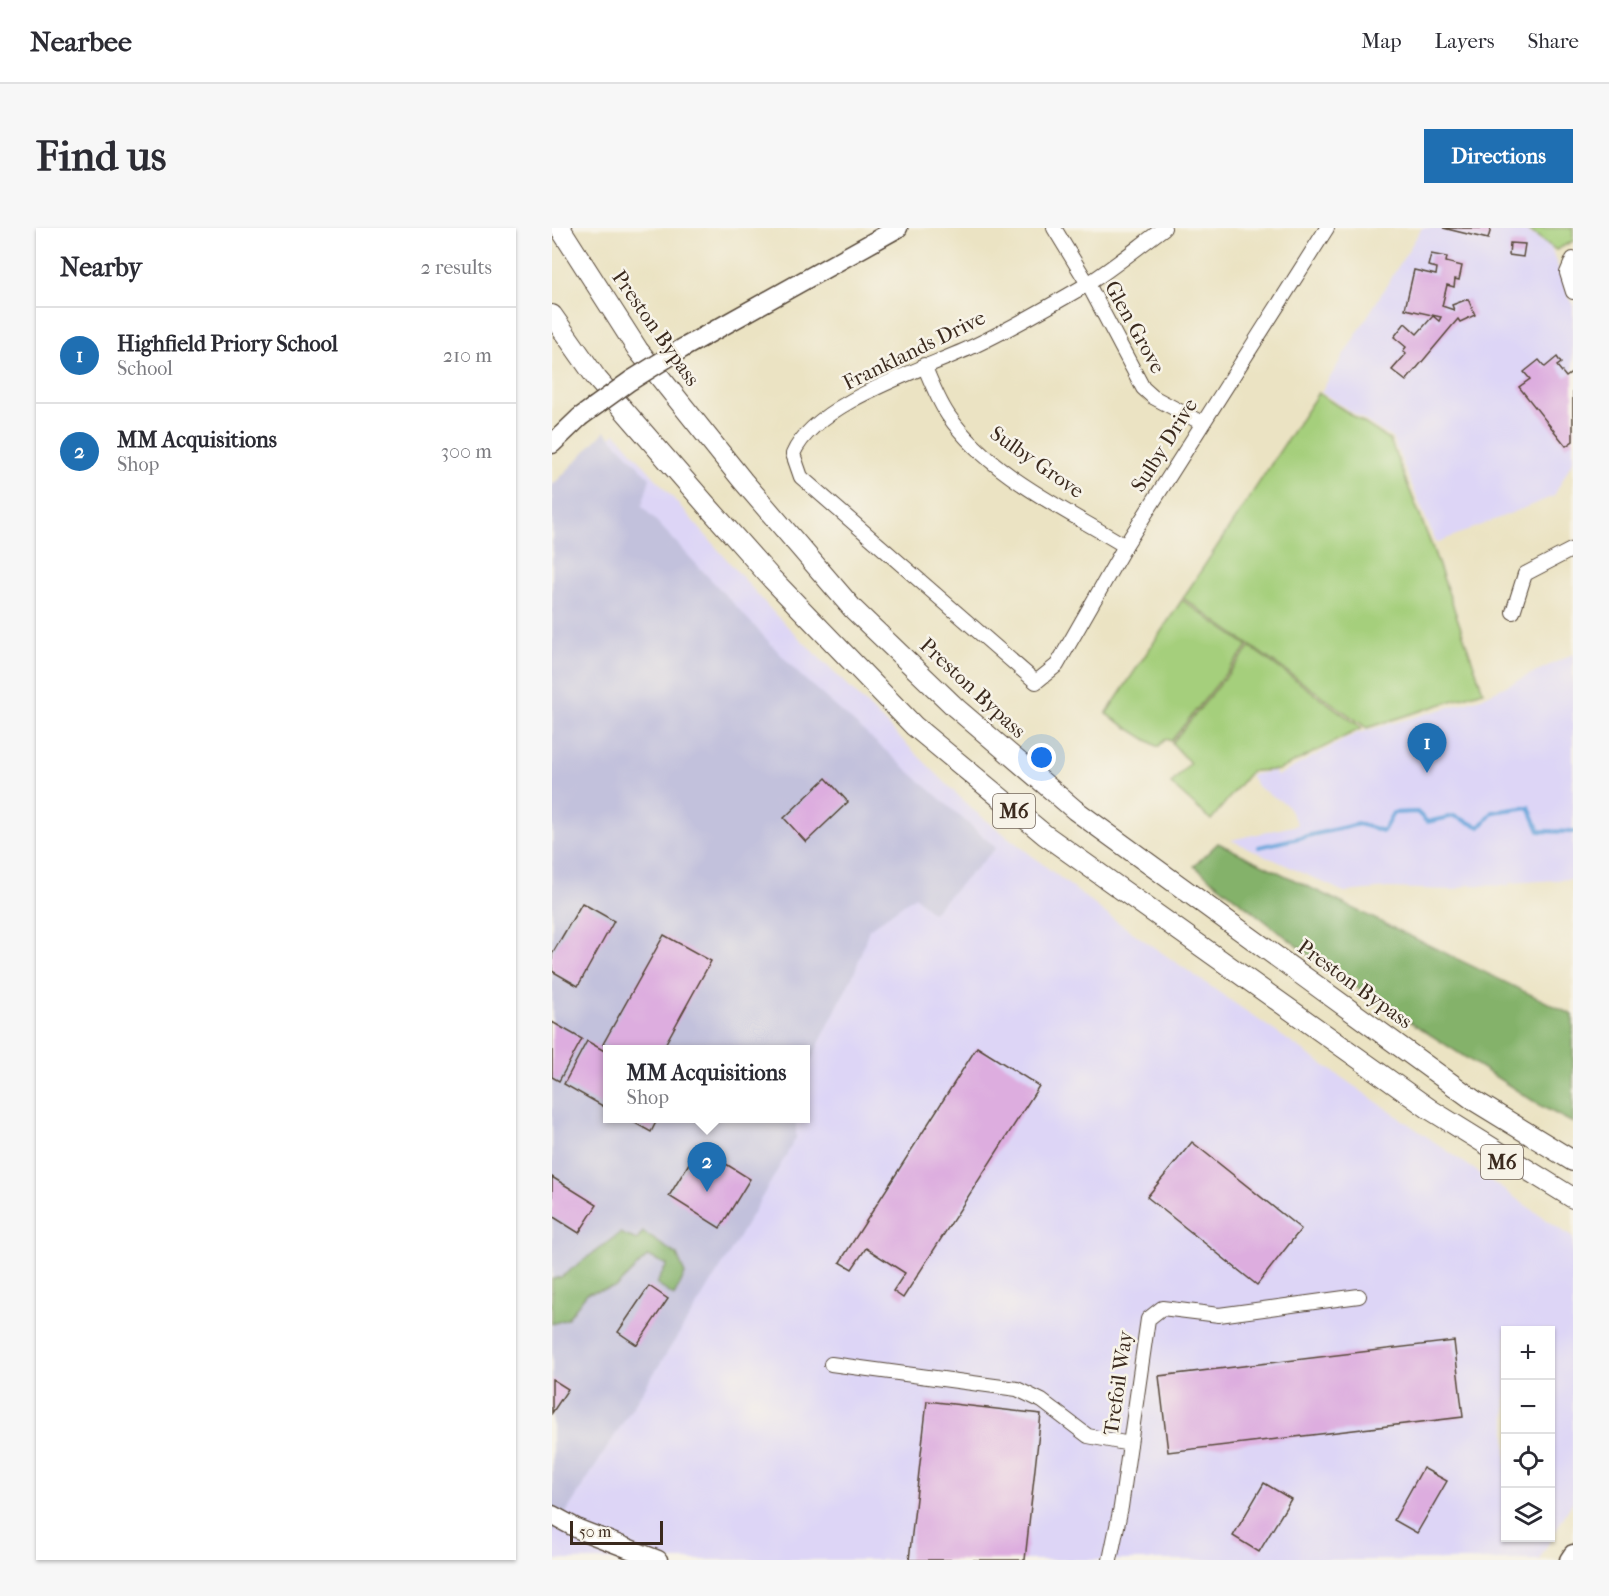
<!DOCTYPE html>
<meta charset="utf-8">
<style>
body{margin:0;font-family:"IM FELL French Canon",serif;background:#f7f7f7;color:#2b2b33}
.controls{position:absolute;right:18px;bottom:18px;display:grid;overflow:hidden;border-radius:0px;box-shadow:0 2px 4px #0004}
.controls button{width:54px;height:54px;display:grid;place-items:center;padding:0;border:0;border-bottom:2px solid #e1e1e2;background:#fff;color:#2b2b33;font:30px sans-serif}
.scale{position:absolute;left:18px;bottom:15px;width:93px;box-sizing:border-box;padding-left:6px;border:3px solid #3b2a1e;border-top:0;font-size:16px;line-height:21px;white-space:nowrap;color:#3b2a1e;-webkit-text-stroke:4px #f7f3e8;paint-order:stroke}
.you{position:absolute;left:490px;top:530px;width:21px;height:21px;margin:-15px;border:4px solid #fff;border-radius:50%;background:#1a73e8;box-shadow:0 0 0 9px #1a73e833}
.badge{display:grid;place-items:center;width:39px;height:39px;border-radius:50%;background:#1f6fb2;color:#fff;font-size:20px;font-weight:700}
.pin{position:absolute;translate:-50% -50px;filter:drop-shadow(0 2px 3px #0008)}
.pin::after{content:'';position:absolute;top:32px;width:21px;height:18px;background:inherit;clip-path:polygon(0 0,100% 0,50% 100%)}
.popup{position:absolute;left:51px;top:817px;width:207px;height:78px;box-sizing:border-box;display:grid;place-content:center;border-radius:0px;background:#fff;filter:drop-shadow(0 2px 4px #0005);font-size:20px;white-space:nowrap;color:#7c7c81}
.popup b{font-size:22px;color:#2b2b33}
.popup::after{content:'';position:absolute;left:50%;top:100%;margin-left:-12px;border:12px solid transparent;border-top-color:#fff}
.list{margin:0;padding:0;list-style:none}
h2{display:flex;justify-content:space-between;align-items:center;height:78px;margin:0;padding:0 24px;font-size:26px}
h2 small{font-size:20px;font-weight:400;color:#7c7c81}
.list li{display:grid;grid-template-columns:39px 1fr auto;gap:18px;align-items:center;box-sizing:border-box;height:96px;padding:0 24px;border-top:2px solid #e1e1e2}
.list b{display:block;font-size:22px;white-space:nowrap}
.list p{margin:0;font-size:20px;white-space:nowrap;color:#7c7c81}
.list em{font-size:20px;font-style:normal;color:#7c7c81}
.icon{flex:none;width:33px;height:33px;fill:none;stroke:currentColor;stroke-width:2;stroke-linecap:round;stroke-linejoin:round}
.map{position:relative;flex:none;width:1021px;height:1332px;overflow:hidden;border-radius:0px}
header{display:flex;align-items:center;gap:36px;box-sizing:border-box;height:84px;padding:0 30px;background:#fff;border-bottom:2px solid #e1e1e2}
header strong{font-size:28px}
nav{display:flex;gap:33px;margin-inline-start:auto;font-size:21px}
.intro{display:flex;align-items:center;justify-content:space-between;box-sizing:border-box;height:144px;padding:0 36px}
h1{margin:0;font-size:42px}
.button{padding:15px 27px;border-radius:0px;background:#1f6fb2;color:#fff;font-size:21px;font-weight:700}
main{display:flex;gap:36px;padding:0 36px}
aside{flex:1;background:#fff;border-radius:0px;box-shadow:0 2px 4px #0004}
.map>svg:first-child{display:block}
</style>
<header>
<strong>Nearbee</strong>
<nav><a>Map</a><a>Layers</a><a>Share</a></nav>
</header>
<div class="intro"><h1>Find us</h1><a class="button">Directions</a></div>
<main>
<aside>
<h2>Nearby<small>2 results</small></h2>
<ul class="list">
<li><span class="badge">1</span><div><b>Highfield Priory School</b><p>School</p></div><em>210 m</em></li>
<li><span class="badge">2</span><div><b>MM Acquisitions</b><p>Shop</p></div><em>300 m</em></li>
</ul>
</aside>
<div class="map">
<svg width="1021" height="1332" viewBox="0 0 1021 1332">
<rect width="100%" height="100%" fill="#f7f3e8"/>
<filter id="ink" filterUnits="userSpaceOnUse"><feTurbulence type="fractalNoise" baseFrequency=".0167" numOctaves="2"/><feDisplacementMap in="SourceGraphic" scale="12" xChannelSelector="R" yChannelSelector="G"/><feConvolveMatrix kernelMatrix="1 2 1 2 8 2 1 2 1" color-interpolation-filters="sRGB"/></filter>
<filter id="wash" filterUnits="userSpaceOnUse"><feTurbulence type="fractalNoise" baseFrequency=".008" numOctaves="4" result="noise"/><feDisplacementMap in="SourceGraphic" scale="24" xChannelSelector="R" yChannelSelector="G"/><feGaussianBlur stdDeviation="1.35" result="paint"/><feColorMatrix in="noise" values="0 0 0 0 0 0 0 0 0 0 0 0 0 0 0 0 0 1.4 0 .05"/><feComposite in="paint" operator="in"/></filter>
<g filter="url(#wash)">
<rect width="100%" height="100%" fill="#ebe3c3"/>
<!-- built -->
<g fill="#ddd5f6" fill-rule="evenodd">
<polygon points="870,0 971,0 999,20 1021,79 1021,232 1002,268 884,315 840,210 769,164"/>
<path d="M64,205L220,383L420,581L557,688L1021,1010V1273L987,1332H0V257ZM56,822H254V890H56ZM954,1102H999V1310H954Z"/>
<polygon points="1021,426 1021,651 957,655 957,658 916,657 902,662 836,660 792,664 679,612 746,597 735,577 706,559 698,547 722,543 725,548 803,506 929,470"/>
</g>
<!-- industrial -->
<polygon fill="#c2c1dc" points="53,203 98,250 90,278 249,448 444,620 380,685 363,668 317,701 303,743 254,842 254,822 56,822 56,890 244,891 244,910 176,1028 0,1307 0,258"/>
<!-- green -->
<g fill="#a5cf7b" stroke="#707c4c" stroke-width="1.5">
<polygon points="974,0 1021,0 1021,13 1004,22"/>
<polygon points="766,165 838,212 881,321 931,463 815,500 631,370"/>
<polygon points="630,372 696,418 619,513 614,511 606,519 554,486"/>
<polygon points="698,419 810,500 727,542 699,543 659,592 619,556 638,535 620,515"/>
</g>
<!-- forest -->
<g fill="#84b26b" stroke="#606e44" stroke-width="1.5">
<polygon points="666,615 1021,787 1021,895 989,878 770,737 642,638"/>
<polygon points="91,1004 125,1027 133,1046 122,1068 104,1056 115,1037 96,1028 64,1059 35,1065 15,1091 0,1096 0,1051 9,1049 68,1005 85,1012"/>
</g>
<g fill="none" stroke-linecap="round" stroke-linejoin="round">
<!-- stream -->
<polyline stroke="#68a6da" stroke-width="4" points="707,619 807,596 831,603 841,585 865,584 875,594 902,588 928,599 941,584 977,579 987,603 1021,604"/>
</g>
<g id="blocks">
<!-- building -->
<g fill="#ddaddf">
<polygon points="891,0 939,0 936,11"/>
<polygon points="958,15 973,16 971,29 957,27"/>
<polygon points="879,26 895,29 894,34 910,38 907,52 903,51 902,59 895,57 890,78 902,82 900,77 916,71 923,87 908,94 906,91 900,98 854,153 840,142 854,126 851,123 854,119 842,109 853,95 865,106 881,88 887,93 889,89 853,81 862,42 884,47 885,40 876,38"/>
<polygon points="1005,129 1009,135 1005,138 1014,149 1021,144 1021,213 1014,218 967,159 978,151 972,144 987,132 993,139"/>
<polygon points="274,550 296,574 254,614 232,590"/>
<polygon points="30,675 62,693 26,758 0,743 0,726"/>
<polygon points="112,707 159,733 110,822 61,822 51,816"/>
<polygon points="0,794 30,811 7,853 0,849"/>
<polygon points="35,813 56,825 56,881 12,856"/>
<polygon points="425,819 487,858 351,1070 341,1063 353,1045 314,1020 300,1041 288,1034"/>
<polygon points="74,890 106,890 99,904"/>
<polygon points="640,914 749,1001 705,1057 595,969"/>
<polygon points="147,919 198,951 168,1000 117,968"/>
<polygon points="0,949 45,977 27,1005 0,988"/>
<polygon points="97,1058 116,1071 85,1117 66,1104"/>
<polygon points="902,1113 911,1189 616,1224 607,1148"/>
<polygon points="0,1151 16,1161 0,1185"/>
<polygon points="375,1173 489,1186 473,1332 357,1332"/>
<polygon points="871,1240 895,1253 865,1305 842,1292"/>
<polygon points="712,1255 739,1271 707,1324 681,1308"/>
</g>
</g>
</g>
<g filter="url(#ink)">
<use href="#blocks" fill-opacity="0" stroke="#554637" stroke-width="1.5"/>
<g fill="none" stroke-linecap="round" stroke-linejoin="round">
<!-- minor casing -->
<g stroke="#554637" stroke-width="16">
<g id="minor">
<polyline points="502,0 536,56 591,160 601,169 650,195"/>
<path d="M612,0C586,19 561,40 534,57C498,78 460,100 422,118C373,141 263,174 241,226L249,249L484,454L505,437L573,318L775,0"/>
<polyline points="1021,31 1015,45 1021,64"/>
<path d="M372,137C379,154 386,172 396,187C437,247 513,281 573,318"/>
<polyline points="961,384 973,346 1021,321"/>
<polyline points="279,1136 465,1161 490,1173 536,1208 578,1216"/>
<polyline points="558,1332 569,1279 596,1091 610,1080 667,1087 807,1068"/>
</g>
</g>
<!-- major casing -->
<g stroke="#554637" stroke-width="21">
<g id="major">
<polyline points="131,120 346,0"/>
<polyline points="0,216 28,189"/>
<polyline points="0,1287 26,1301 106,1332"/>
<polyline points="1017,1332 1021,1326"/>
</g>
</g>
<!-- highway casing -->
<g stroke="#554637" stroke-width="22">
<g id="highway">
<polyline points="8,0 86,122 191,253 301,381 404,480 523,582 923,873 1021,933"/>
<polyline points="0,87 45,151 157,280 220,351 362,498 493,607 879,882 1021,970"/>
</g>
</g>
<!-- minor -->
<use href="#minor" stroke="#fff" stroke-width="14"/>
<!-- major -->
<use href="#major" stroke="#fff" stroke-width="18"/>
<!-- highway -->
<use href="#highway" stroke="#fff" stroke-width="20"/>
<!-- major-bridge casing -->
<g stroke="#554637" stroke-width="21" stroke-linecap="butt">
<polyline id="major-bridge" points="28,189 78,153 131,120"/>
</g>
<!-- major-bridge -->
<use href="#major-bridge" stroke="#fff" stroke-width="18"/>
</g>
</g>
<g text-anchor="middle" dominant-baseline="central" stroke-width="5" stroke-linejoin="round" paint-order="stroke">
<!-- shield labels -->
<g fill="#f7f3e8" stroke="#73665b" stroke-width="1.5">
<rect x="441" y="566" width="42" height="34" rx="4.5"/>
<rect x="929" y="917" width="42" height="34" rx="4.5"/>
</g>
<g font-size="20" font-weight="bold" fill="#3b2a1e">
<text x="462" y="583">M6</text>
<text x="950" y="934">M6</text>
</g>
<!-- street labels -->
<g font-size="21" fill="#3b2a1e" stroke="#f7f3e8">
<text transform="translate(583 99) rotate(61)">Glen Grove</text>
<text transform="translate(104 100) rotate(55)">Preston Bypass</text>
<text transform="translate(362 122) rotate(-26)">Franklands Drive</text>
<text transform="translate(612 217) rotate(-58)">Sulby Drive</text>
<text transform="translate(485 234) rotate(35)">Sulby Grove</text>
<text transform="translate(421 460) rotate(43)">Preston Bypass</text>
<text transform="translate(803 756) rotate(36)">Preston Bypass</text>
<text transform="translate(566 1155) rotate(-82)">Trefoil Way</text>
</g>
</g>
</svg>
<div class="controls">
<button>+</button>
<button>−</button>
<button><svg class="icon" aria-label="locate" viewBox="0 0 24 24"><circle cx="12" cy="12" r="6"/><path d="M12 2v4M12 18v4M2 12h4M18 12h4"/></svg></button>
<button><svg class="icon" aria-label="layers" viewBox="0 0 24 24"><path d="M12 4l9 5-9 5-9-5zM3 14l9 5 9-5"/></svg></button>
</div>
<div class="scale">50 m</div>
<div class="you"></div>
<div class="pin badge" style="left:875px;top:545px">1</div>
<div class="pin badge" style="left:155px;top:964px">2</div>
<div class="popup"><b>MM Acquisitions</b>Shop</div>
</div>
</main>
